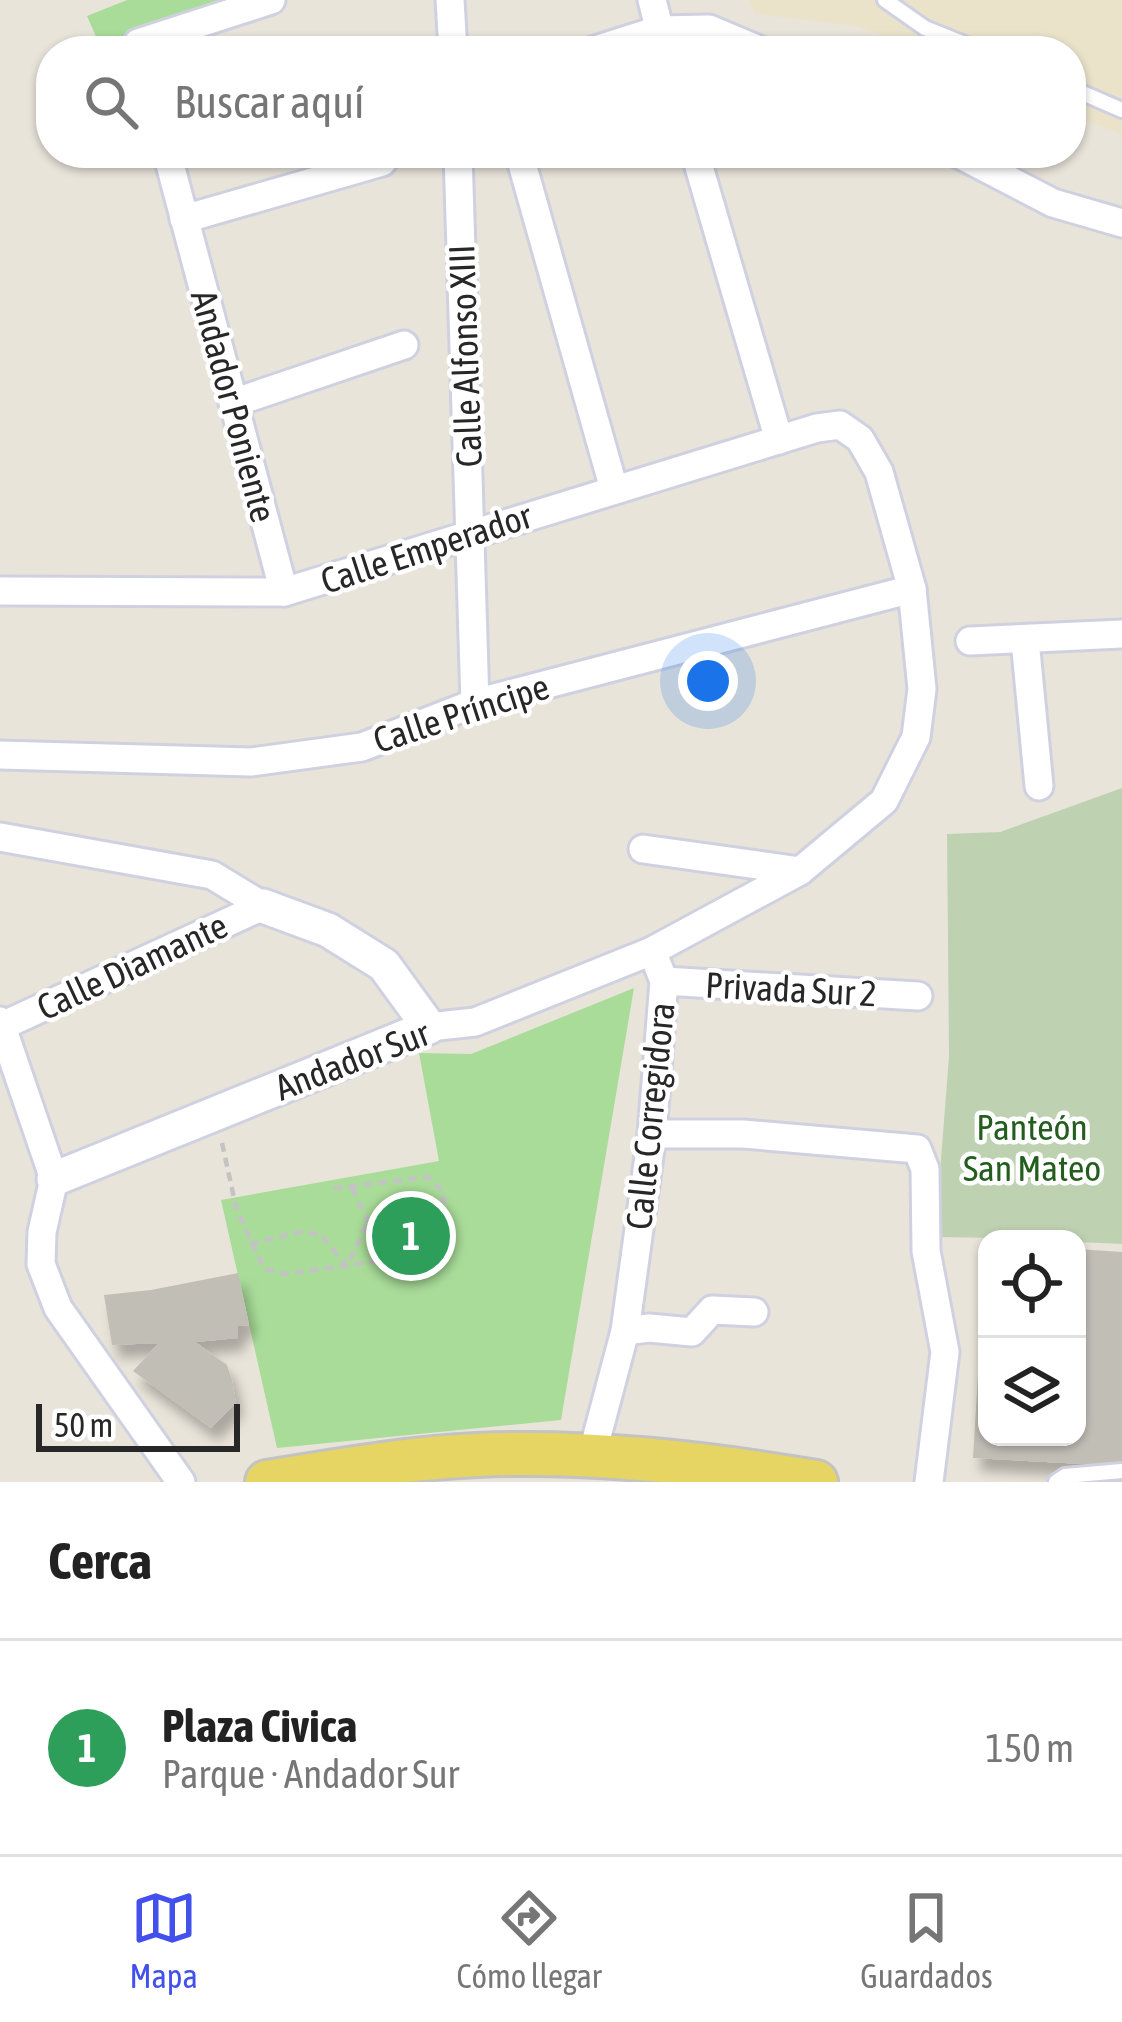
<!DOCTYPE html>
<html lang="es">
<meta charset="utf-8">
<style>
body{margin:0;font-family:"Asap Condensed",sans-serif;background:#f2f2f2;color:#222}
.controls{position:absolute;right:36px;bottom:36px;display:grid;overflow:hidden;border-radius:24px;box-shadow:0 3px 9px #0004}
.controls button{width:108px;height:108px;display:grid;place-items:center;padding:0;border:0;border-bottom:3px solid #e0e0e0;background:#fff;color:#222;font:60px sans-serif}
.scale{position:absolute;left:36px;bottom:30px;width:204px;box-sizing:border-box;padding-left:12px;border:6px solid #272727;border-top:0;font-size:33px;line-height:42px;white-space:nowrap;color:#272727;-webkit-text-stroke:9px #fff;paint-order:stroke}
.you{position:absolute;left:708px;top:681px;width:42px;height:42px;margin:-30px;border:9px solid #fff;border-radius:50%;background:#1a73e8;box-shadow:0 0 0 18px #1a73e833}
.badge{display:grid;place-items:center;width:78px;height:78px;border-radius:50%;background:#4351ec;color:#fff;font-size:39px;font-weight:700}
.pin{position:absolute;translate:-50% -50%;border:6px solid #fff;box-shadow:0 3px 12px #0006}
.list{margin:0;padding:0;list-style:none}
h2{display:flex;justify-content:space-between;align-items:center;height:156px;margin:0;padding:0 48px;font-size:51px}
h2 small{font-size:39px;font-weight:400;color:#767676}
.list li{display:grid;grid-template-columns:78px 1fr auto;gap:36px;align-items:center;box-sizing:border-box;height:216px;padding:0 48px;border-top:3px solid #e0e0e0}
.list b{display:block;font-size:45px;white-space:nowrap}
.list p{margin:0;font-size:39px;white-space:nowrap;color:#767676}
.list em{font-size:39px;font-style:normal;color:#767676}
.icon{flex:none;width:66px;height:66px;fill:none;stroke:currentColor;stroke-width:2;stroke-linecap:round;stroke-linejoin:round}
.map{position:relative;flex:none;width:1122px;height:1482px;overflow:hidden}
.search{position:absolute;background:#fff;box-shadow:0 3px 9px #0004;left:36px;right:36px;top:36px;height:132px;display:flex;align-items:center;gap:30px;box-sizing:border-box;padding:0 42px;border-radius:48px;color:#767676;font-size:45px}
.sheet{height:372px;background:#fff}
nav{display:flex;justify-content:space-around;align-items:center;box-sizing:border-box;height:168px;border-top:3px solid #e0e0e0;background:#fff;font-size:33px;color:#767676}
nav a{display:grid;justify-items:center;gap:6px}
nav .on{color:#4351ec}
.map>svg:first-child{display:block}
</style>
<div class="map">
<svg width="1122" height="1482" viewBox="0 0 1122 1482">
<defs>
<filter id="shadow"><feDropShadow dx="7" dy="13" stdDeviation="6" flood-color="#0004"/></filter>
</defs>
<rect width="100%" height="100%" fill="#e9e4da"/>
<!-- education -->
<polygon fill="#eae3ca" points="749,0 1122,0 1122,134 1071,115 1071,51 921,51 856,26 755,14"/>
<!-- green -->
<g fill="#a9dc99">
<polygon points="127,0 250,0 101,48 87,16"/>
<polygon points="634,988 561,1420 277,1448 221,1200 439,1161 419,1053 471,1054"/>
</g>
<!-- cemetery -->
<polygon fill="#bed2b2" points="1122,788 1122,1244 1077,1242 1077,1239 935,1237 949,1056 947,834 1000,832"/>
<!-- building -->
<g fill="#c1beb6" filter="url(#shadow)">
<polygon points="1077,1249 1122,1252 1122,1466 973,1458 983,1290 987,1290 987,1437 1077,1437"/>
<polygon points="238,1273 249,1325 238,1326 238,1338 195,1342 227,1365 232,1380 236,1403 211,1428 133,1371 159,1343 112,1345 104,1295 151,1290"/>
</g>
<g fill="none" stroke-linecap="round" stroke-linejoin="round">
<!-- service casing -->
<g stroke="#cfd1e0" stroke-width="20">
<g id="service">
<polyline points="885,0 925,28 982,51"/>
<polyline points="1071,88 1122,110"/>
<polyline points="1056,1482 1065,1476 1122,1471"/>
</g>
</g>
<!-- minor casing -->
<g stroke="#cfd1e0" stroke-width="33">
<g id="minor">
<polyline points="450,0 453,51"/>
<polyline points="652,0 665,51"/>
<polyline points="140,51 138,43 271,0"/>
<polyline points="592,51 658,30 709,29 761,51"/>
<polyline points="167,153 284,592"/>
<polyline points="458,153 475,703"/>
<polyline points="519,153 614,489"/>
<polyline points="695,153 779,440"/>
<polyline points="957,153 1053,203 1122,223"/>
<polyline points="184,219 382,162 388,153"/>
<polyline points="233,403 404,345"/>
<polyline points="0,591 284,592 817,428 840,425 860,439 879,472 912,589 922,689 916,737 884,801 800,871 652,951 475,1022 429,1027"/>
<polyline points="1025,640 1039,786"/>
<polyline points="970,641 1122,634"/>
<polyline points="0,755 251,762 362,747 475,703 912,589"/>
<polyline points="0,837 212,875 263,906"/>
<polyline points="643,849 800,871"/>
<polyline points="664,981 918,996"/>
<polyline points="0,1021 54,1179 42,1232 41,1264 58,1308 181,1482"/>
<polyline points="2,1026 263,906"/>
<polyline points="652,1134 743,1134 917,1149 925,1169 926,1251 945,1352 929,1482"/>
<polyline points="625,1331 649,1328 692,1332 712,1310 754,1312"/>
<polyline points="592,1455 625,1331 652,1134 664,981 652,951"/>
</g>
</g>
<!-- tertiary casing -->
<g stroke="#cfd1e0" stroke-width="39">
<polyline id="tertiary" points="54,1179 429,1027 384,965 328,930 263,906"/>
</g>
<!-- primary casing -->
<g stroke="#c3c3c3" stroke-width="48">
<path id="primary" d="M267,1482C335,1471 407,1458 477,1455C590,1450 704,1463 816,1482"/>
</g>
<!-- path -->
<g stroke="#c3c3c3" stroke-width="4.5" stroke-dasharray="9 6" stroke-linecap="butt">
<polyline points="222,1143 236,1207 264,1269 286,1274 435,1253 448,1236 443,1191 428,1177 328,1189"/>
<polyline points="352,1188 368,1221 445,1211"/>
<polyline points="250,1244 300,1232 320,1234 347,1266 368,1221"/>
</g>
<!-- service -->
<use href="#service" stroke="#fff" stroke-width="14"/>
<!-- minor -->
<use href="#minor" stroke="#fff" stroke-width="27"/>
<!-- tertiary -->
<use href="#tertiary" stroke="#fff" stroke-width="33"/>
<!-- primary -->
<use href="#primary" stroke="#e6d562" stroke-width="42"/>
</g>
<g text-anchor="middle" dominant-baseline="central" stroke-width="9" stroke-linejoin="round" paint-order="stroke">
<!-- street labels -->
<g font-size="36" fill="#272727" stroke="#fff">
<text transform="translate(465 356) rotate(-92)">Calle Alfonso XIII</text>
<text transform="translate(234 406) rotate(75)">Andador Poniente</text>
<text transform="translate(426 548) rotate(-18)">Calle Emperador</text>
<text transform="translate(461 713) rotate(-18)">Calle Príncipe</text>
<text transform="translate(132 966) rotate(-25)">Calle Diamante</text>
<text transform="translate(791 989) rotate(3)">Privada Sur 2</text>
<text transform="translate(352 1060) rotate(-21)">Andador Sur</text>
<text transform="translate(650 1116) rotate(-84)">Calle Corregidora</text>
</g>
<!-- park labels -->
<g font-size="36" fill="#245e1e" stroke="#fff">
<text x="1032" y="1127">Panteón<tspan x="1032" dy="41">San Mateo</tspan></text>
</g>
</g>
</svg>
<div class="controls">
<button><svg class="icon" aria-label="locate" viewBox="0 0 24 24"><circle cx="12" cy="12" r="6"/><path d="M12 2v4M12 18v4M2 12h4M18 12h4"/></svg></button>
<button><svg class="icon" aria-label="layers" viewBox="0 0 24 24"><path d="M12 4l9 5-9 5-9-5zM3 14l9 5 9-5"/></svg></button>
</div>
<div class="scale">50 m</div>
<div class="you"></div>
<div class="pin badge" style="left:411px;top:1236px;background:#2e9e5b">1</div>
<div class="search"><svg class="icon" aria-label="search" viewBox="0 0 24 24"><circle cx="10" cy="10" r="6"/><path d="M15 15l6 6"/></svg>Buscar aquí</div>
</div>
<section class="sheet">
<h2>Cerca<small></small></h2>
<ul class="list">
<li><span class="badge" style="background:#2e9e5b">1</span><div><b>Plaza Civica</b><p>Parque · Andador Sur</p></div><em>150 m</em></li>
</ul>
</section>
<nav>
<a class="on"><svg class="icon" aria-label="map" viewBox="0 0 24 24"><path d="M3 6l6-2 6 2 6-2v14l-6 2-6-2-6 2zM9 4v14M15 6v14"/></svg>Mapa</a>
<a><svg class="icon" aria-label="directions" viewBox="0 0 24 24"><path d="M12 3l9 9-9 9-9-9zM9 14v-3h6M13 9l2 2-2 2"/></svg>Cómo llegar</a>
<a><svg class="icon" aria-label="saved" viewBox="0 0 24 24"><path d="M7 4h10v16l-5-4-5 4z"/></svg>Guardados</a>
</nav>
